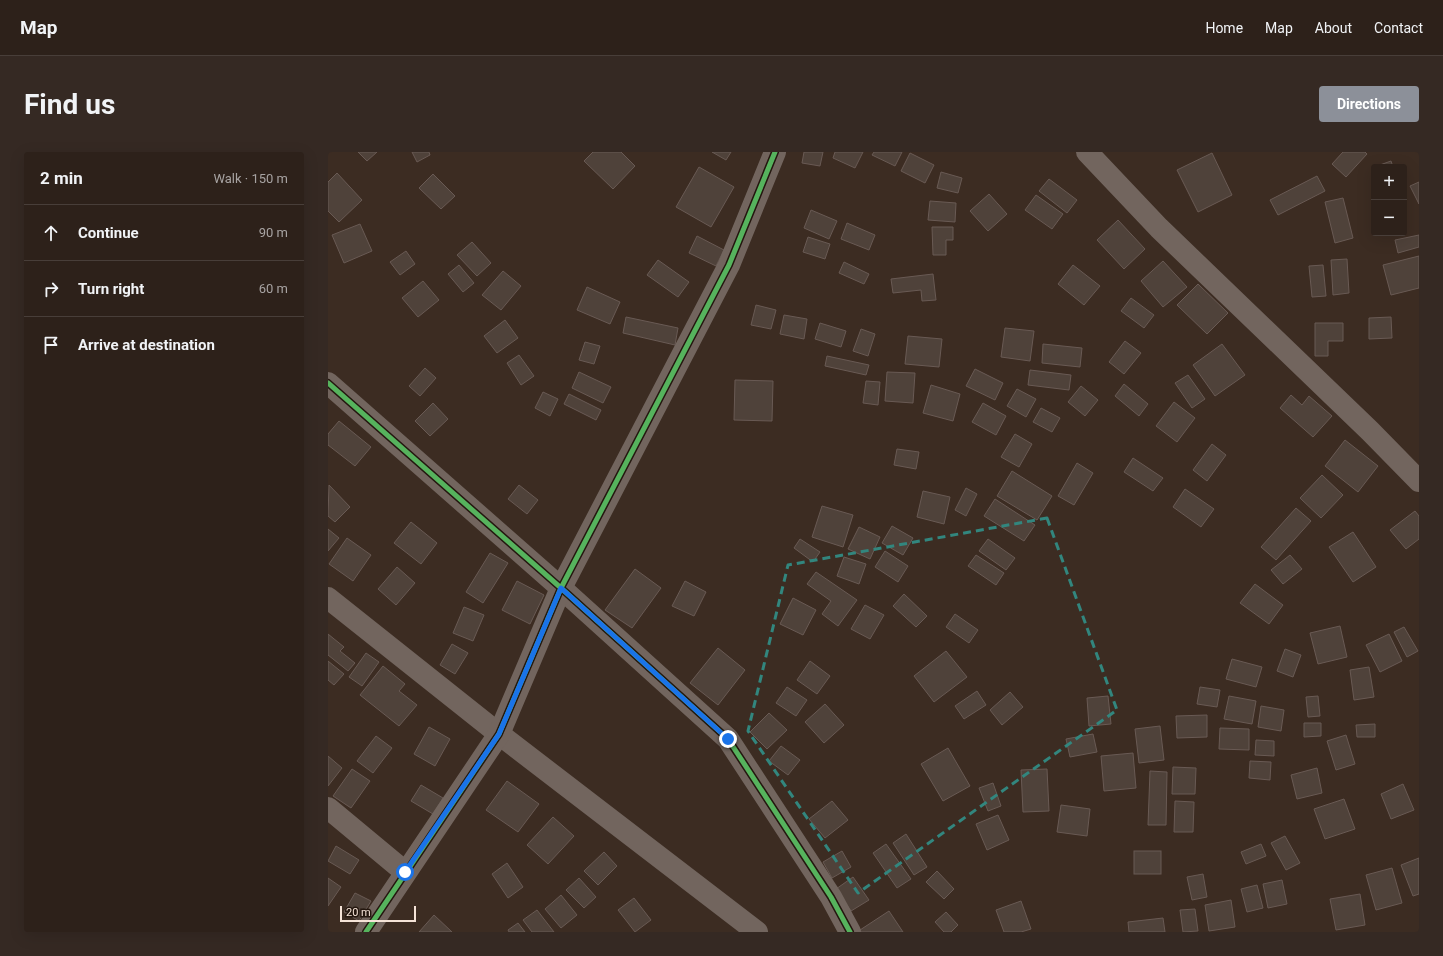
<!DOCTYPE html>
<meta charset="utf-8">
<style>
body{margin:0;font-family:Roboto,sans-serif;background:#352923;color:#f1f3f6}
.controls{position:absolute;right:12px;top:12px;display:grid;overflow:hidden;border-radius:4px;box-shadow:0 4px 16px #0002}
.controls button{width:36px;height:36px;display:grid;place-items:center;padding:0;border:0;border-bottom:1px solid #483e39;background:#2d211a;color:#f1f3f6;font:20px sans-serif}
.scale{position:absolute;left:12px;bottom:10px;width:76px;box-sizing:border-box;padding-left:4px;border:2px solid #f5e3d7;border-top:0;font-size:11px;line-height:14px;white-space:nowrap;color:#f5e3d7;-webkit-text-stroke:3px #24170f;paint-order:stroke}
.stop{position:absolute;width:12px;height:12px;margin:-9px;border:3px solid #1a73e8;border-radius:50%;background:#fff}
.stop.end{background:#1a73e8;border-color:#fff;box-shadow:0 1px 4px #0008}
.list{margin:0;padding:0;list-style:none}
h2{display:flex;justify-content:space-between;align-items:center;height:52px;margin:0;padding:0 16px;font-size:17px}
h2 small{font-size:13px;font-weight:400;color:#a7a3a2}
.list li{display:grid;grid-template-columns:26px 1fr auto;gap:12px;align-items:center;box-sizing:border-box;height:56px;padding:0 16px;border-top:1px solid #483e39}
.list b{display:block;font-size:15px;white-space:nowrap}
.list em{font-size:13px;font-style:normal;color:#a7a3a2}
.icon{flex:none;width:22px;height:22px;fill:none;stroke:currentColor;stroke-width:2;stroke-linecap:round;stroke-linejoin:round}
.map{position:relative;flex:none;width:1091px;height:780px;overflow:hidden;border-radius:4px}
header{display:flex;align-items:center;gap:24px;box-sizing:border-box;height:56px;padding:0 20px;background:#2d211a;border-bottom:1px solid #483e39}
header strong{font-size:19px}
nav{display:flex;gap:22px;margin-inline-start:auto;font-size:14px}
.intro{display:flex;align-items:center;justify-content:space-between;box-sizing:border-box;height:96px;padding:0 24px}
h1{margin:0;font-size:28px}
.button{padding:10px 18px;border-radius:4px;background:#8c9099;color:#fff;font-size:14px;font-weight:700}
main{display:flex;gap:24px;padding:0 24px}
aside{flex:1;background:#2d211a;border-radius:4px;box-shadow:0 4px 16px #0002}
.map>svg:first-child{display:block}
</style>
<header>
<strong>Map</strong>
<nav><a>Home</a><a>Map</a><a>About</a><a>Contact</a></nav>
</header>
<div class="intro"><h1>Find us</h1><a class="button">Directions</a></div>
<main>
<aside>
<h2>2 min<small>Walk · 150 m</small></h2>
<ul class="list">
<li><svg class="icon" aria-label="ahead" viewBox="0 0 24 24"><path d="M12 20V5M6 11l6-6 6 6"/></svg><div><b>Continue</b></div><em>90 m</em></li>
<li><svg class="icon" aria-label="right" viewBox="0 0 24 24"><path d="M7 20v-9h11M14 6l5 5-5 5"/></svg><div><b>Turn right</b></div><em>60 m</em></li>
<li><svg class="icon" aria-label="arrive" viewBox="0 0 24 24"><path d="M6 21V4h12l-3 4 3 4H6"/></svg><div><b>Arrive at destination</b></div></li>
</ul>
</aside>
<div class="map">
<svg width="1091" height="780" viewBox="0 0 1091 780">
<rect width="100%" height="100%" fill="#3c2c22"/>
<!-- building -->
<g fill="#4f423a" stroke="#695a54">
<polygon points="30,0 49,0 39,9"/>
<polygon points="84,0 101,0 102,3 89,10"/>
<polygon points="265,0 293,0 307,14 285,37 256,9"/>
<polygon points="384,0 403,0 398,8"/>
<polygon points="476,0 495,0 492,14 474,11"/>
<polygon points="507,0 535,0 527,16 505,6"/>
<polygon points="546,0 574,0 567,14 544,3"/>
<polygon points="1015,0 1037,0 1039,2 1018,25 1004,12"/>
<polygon points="582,1 606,13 597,31 573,19"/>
<polygon points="884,1 904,43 870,60 849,18"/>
<polygon points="1063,9 1065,15 1050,15 1049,14"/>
<polygon points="371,15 406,35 383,75 348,55"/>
<polygon points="613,20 634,26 630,41 609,36"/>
<polygon points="9,21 34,48 11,70 0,59 0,30"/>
<polygon points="105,22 127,44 113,57 91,36"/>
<polygon points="989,24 997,39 950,63 942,48"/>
<polygon points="721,27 749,48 739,61 711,39"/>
<polygon points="1091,30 1091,52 1082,34"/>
<polygon points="661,42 679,62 660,79 642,59"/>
<polygon points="708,43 735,62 724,77 697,58"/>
<polygon points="1015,46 1025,86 1007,91 997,50"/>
<polygon points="602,49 628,51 627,70 600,68"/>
<polygon points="483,58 509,69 501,87 476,76"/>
<polygon points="790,68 817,97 796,117 769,88"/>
<polygon points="519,71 547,83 541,98 513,87"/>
<polygon points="32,72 44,99 16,111 4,83"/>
<polygon points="604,75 625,75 625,88 618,88 618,103 605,103"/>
<polygon points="1091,83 1091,95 1070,101 1067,88"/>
<polygon points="369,84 396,98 388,114 361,101"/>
<polygon points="480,85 502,92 497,107 475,100"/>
<polygon points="144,90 163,111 149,124 129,103"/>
<polygon points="78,99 87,112 72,123 62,110"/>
<polygon points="1091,104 1091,136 1063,143 1055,113"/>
<polygon points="1019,107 1021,141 1005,143 1003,108"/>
<polygon points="330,108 361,130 350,145 319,123"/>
<polygon points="835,109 859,135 835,155 813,129"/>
<polygon points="516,110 541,122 536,132 511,121"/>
<polygon points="131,113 146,131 135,140 120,122"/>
<polygon points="745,113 772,134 756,153 730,132"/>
<polygon points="995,113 998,144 984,145 981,114"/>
<polygon points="175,119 193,134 173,158 154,143"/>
<polygon points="605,122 608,148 594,149 593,138 565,141 563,127"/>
<polygon points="95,129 111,148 90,165 74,146"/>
<polygon points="870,132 900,161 879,182 849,153"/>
<polygon points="259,135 292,150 282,172 249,158"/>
<polygon points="803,146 826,163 816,176 793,159"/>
<polygon points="428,153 448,158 443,177 423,173"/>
<polygon points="456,163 479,167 476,187 452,182"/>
<polygon points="298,165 350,176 347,193 295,181"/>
<polygon points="1063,165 1064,186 1041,187 1041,166"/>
<polygon points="177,168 190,186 169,201 156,184"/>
<polygon points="492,171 518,179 513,195 487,187"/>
<polygon points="987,171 1015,171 1015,189 1000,189 1000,204 987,204"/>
<polygon points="677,176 706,179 702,209 673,205"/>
<polygon points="533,177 547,182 540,204 525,199"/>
<polygon points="580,184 614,187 611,215 577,212"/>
<polygon points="797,189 813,201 796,222 781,210"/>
<polygon points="257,190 272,194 266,212 251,208"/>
<polygon points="715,192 754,196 752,215 714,211"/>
<polygon points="894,192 917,223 887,244 865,213"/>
<polygon points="191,203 206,224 193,233 179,211"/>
<polygon points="499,204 541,213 538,223 497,214"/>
<polygon points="97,216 108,226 92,244 81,234"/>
<polygon points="647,217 675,231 667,248 638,234"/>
<polygon points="702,218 743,223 741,238 700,233"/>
<polygon points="251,220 283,235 275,251 244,236"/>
<polygon points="559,220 587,221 585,251 557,249"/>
<polygon points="860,223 877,247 864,256 847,231"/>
<polygon points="407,228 445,229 444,269 406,268"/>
<polygon points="538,229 552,230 550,253 535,251"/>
<polygon points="796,232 820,252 811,264 787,244"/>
<polygon points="603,233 632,242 625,269 595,261"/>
<polygon points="753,234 770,248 757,264 740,250"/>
<polygon points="689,237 708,247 698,265 679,254"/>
<polygon points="215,240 230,247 222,264 207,256"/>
<polygon points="241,242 273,258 268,268 236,252"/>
<polygon points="963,243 974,253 981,244 1004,264 985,285 952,256"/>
<polygon points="846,250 867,266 849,290 828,274"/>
<polygon points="105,251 120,267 102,284 87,269"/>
<polygon points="655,251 678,264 668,283 644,270"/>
<polygon points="713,256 732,266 724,280 705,270"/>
<polygon points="11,269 43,295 27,314 0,293 0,282"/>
<polygon points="687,282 704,292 691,315 673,305"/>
<polygon points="1017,288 1050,314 1030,340 997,314"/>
<polygon points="884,292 898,303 879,329 865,318"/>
<polygon points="569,297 591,300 588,317 566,313"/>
<polygon points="805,306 835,326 825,339 796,320"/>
<polygon points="749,311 765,321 746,353 730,344"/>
<polygon points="684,319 724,344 709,368 669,344"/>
<polygon points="994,323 1015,343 993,366 972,346"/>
<polygon points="1,333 22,355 7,370 0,364"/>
<polygon points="191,333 210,348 199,362 180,347"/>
<polygon points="638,336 649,342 638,364 627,358"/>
<polygon points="857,337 886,357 873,375 845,355"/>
<polygon points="595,339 622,345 616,372 589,365"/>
<polygon points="667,347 707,373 696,389 656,364"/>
<polygon points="494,354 525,363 515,395 484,385"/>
<polygon points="968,356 983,369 948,408 933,395"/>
<polygon points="1087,359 1091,364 1091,387 1078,397 1062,378"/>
<polygon points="83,370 109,391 93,412 66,391"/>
<polygon points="564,374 585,386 575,403 554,391"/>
<polygon points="531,375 552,385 542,407 520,397"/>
<polygon points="0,377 11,386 0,399"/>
<polygon points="1025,380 1048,415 1025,430 1001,395"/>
<polygon points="19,386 43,403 25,429 1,412"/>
<polygon points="472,387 492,400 485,410 466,396"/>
<polygon points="660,387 687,406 678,418 651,399"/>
<polygon points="557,399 580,414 570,430 547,415"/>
<polygon points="162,401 180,411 155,451 138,440"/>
<polygon points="648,403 676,421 668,433 640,414"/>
<polygon points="962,403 974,417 955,432 943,418"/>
<polygon points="516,405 538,412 531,432 509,424"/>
<polygon points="69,415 87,431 68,453 50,437"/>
<polygon points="307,417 333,436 304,476 277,458"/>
<polygon points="488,420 529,448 510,474 494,462 503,449 479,432"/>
<polygon points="189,429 216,443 202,472 174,458"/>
<polygon points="357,429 378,440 366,464 344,454"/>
<polygon points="927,432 955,453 941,472 912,451"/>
<polygon points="576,442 599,464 588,475 565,454"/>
<polygon points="465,446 488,458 475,483 452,472"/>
<polygon points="537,453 556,463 542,487 523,477"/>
<polygon points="136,455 156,463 145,489 125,481"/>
<polygon points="627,462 650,478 641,491 618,475"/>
<polygon points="1012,474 1019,505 990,512 982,481"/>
<polygon points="1076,475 1090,499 1079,505 1066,480"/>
<polygon points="0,482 16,495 12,499 27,511 20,519 0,503"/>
<polygon points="1061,482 1074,509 1052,520 1038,493"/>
<polygon points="124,492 140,501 127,522 112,513"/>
<polygon points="390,496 417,518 390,553 362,531"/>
<polygon points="957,497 973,503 965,525 949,519"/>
<polygon points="618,499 639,525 606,550 586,524"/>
<polygon points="38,501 51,510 34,534 21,525"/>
<polygon points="904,507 934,515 928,535 898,527"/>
<polygon points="0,509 16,522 6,533 0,528"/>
<polygon points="482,509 502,524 489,542 469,528"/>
<polygon points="55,514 77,532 71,539 89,553 71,574 32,543"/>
<polygon points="1041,515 1046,545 1026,548 1022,518"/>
<polygon points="459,535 479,548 468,564 448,551"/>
<polygon points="872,535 892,538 889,555 869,552"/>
<polygon points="649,539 658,553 636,567 627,554"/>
<polygon points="682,540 695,555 674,573 662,558"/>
<polygon points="780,544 783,572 761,574 759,546"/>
<polygon points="901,544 928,549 924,572 896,567"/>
<polygon points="990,544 992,564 980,565 978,545"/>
<polygon points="497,552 516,573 496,591 477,570"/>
<polygon points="933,554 956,558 953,579 930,575"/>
<polygon points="441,561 459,578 439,597 422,580"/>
<polygon points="879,563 879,585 849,586 848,564"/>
<polygon points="976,571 993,571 993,584 976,585"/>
<polygon points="1047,572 1047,585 1029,585 1028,573"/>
<polygon points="832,574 836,608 811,611 807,577"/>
<polygon points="101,575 122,587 107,614 86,602"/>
<polygon points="892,576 921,577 921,598 891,597"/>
<polygon points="765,582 769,600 742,605 738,587"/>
<polygon points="1018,583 1027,612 1008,618 999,589"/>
<polygon points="48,584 64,596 45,621 29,609"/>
<polygon points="928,588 946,589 946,604 927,603"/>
<polygon points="453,594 472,608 460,623 441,609"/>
<polygon points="620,596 642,634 615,649 593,612"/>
<polygon points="805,601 808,636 776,639 773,604"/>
<polygon points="0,604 14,616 0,634"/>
<polygon points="922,609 943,610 942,628 921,626"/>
<polygon points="845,615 868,616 867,642 844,642"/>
<polygon points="989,616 994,641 969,647 963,623"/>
<polygon points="24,617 42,629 23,656 5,644"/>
<polygon points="719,617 721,659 695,660 693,618"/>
<polygon points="822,619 839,620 838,673 820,673"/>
<polygon points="179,629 211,652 190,680 158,658"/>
<polygon points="665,631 673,654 660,659 651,636"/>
<polygon points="1075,632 1086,658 1063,667 1053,642"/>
<polygon points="93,633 115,646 105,662 83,649"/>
<polygon points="1016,647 1027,677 997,687 986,657"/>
<polygon points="504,649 520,668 497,686 481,667"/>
<polygon points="847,649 866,650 865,680 846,680"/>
<polygon points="733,653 762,657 759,684 729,680"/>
<polygon points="670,663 681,688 659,698 648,672"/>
<polygon points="225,665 246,684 220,712 199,693"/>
<polygon points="578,682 599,715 586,723 565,691"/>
<polygon points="957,684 972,711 958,718 943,691"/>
<polygon points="558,692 583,727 569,736 545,701"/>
<polygon points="933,692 938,704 918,712 913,700"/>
<polygon points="8,694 31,708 22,722 0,709"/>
<polygon points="514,699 523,715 504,726 495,710"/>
<rect x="806" y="699" width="27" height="23"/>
<polygon points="276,700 289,714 270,733 256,719"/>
<polygon points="1091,706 1091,742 1085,744 1073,713"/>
<polygon points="179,711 195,735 180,746 164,722"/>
<polygon points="1064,716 1074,751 1048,758 1038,723"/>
<polygon points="609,719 626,737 616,747 598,730"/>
<polygon points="875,722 879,745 864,748 859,725"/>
<polygon points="525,725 541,748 523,759 508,737"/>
<polygon points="0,726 13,735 0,754"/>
<polygon points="251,726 268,745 256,756 238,738"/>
<polygon points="954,728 959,752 940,756 935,732"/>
<polygon points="929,733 935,756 919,760 913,737"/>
<polygon points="27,741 43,749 31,769 16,760"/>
<polygon points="1032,742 1037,773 1008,778 1002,747"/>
<polygon points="233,743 249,763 233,776 217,757"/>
<polygon points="306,746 323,768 307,780 290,758"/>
<polygon points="903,748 907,775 881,779 877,753"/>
<polygon points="693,749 703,777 693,780 676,780 668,758"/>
<polygon points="867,757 870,779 855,780 852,758"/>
<polygon points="209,758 226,780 204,780 195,768"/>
<polygon points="561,759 575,780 533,780 532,778"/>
<polygon points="618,760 630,773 623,780 616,780 607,770"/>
<polygon points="106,763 124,780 91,780"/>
<polygon points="835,766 837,780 801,780 800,770"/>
<polygon points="190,771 197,780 181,780 180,778"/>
</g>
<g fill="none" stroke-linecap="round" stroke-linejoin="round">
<!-- minor -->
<g stroke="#72655e" stroke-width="22">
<polyline points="759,0 831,76 1042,279 1091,329"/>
<polyline points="0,231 233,436 400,587 503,745 522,780"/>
<polyline points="0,446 171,582 429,780"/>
<polyline points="0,656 77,720"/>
<polyline points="38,780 171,582 233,436 401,113 447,0"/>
</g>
<!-- cycleway casing -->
<g stroke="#24170f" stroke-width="8">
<g id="cycleway">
<polyline points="0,231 233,436 400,587 503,745 522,780"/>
<polyline points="38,780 171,582 233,436 401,113 447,0"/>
</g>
</g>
<!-- cycleway -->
<use href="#cycleway" stroke="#56b35d" stroke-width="5"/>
</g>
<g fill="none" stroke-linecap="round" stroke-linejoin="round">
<!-- route -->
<polyline stroke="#1a73e8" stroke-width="5" points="77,720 171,582 233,436 400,587"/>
</g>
<!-- marked area -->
<path fill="none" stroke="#32867e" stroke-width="3" stroke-dasharray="8 5" stroke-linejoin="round" d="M719,366L789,558L530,741L420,579L460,413Z"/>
</svg>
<div class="controls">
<button>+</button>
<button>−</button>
</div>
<div class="scale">20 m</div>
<div class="stop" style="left:77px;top:720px"></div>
<div class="stop end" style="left:400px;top:587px"></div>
</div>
</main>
